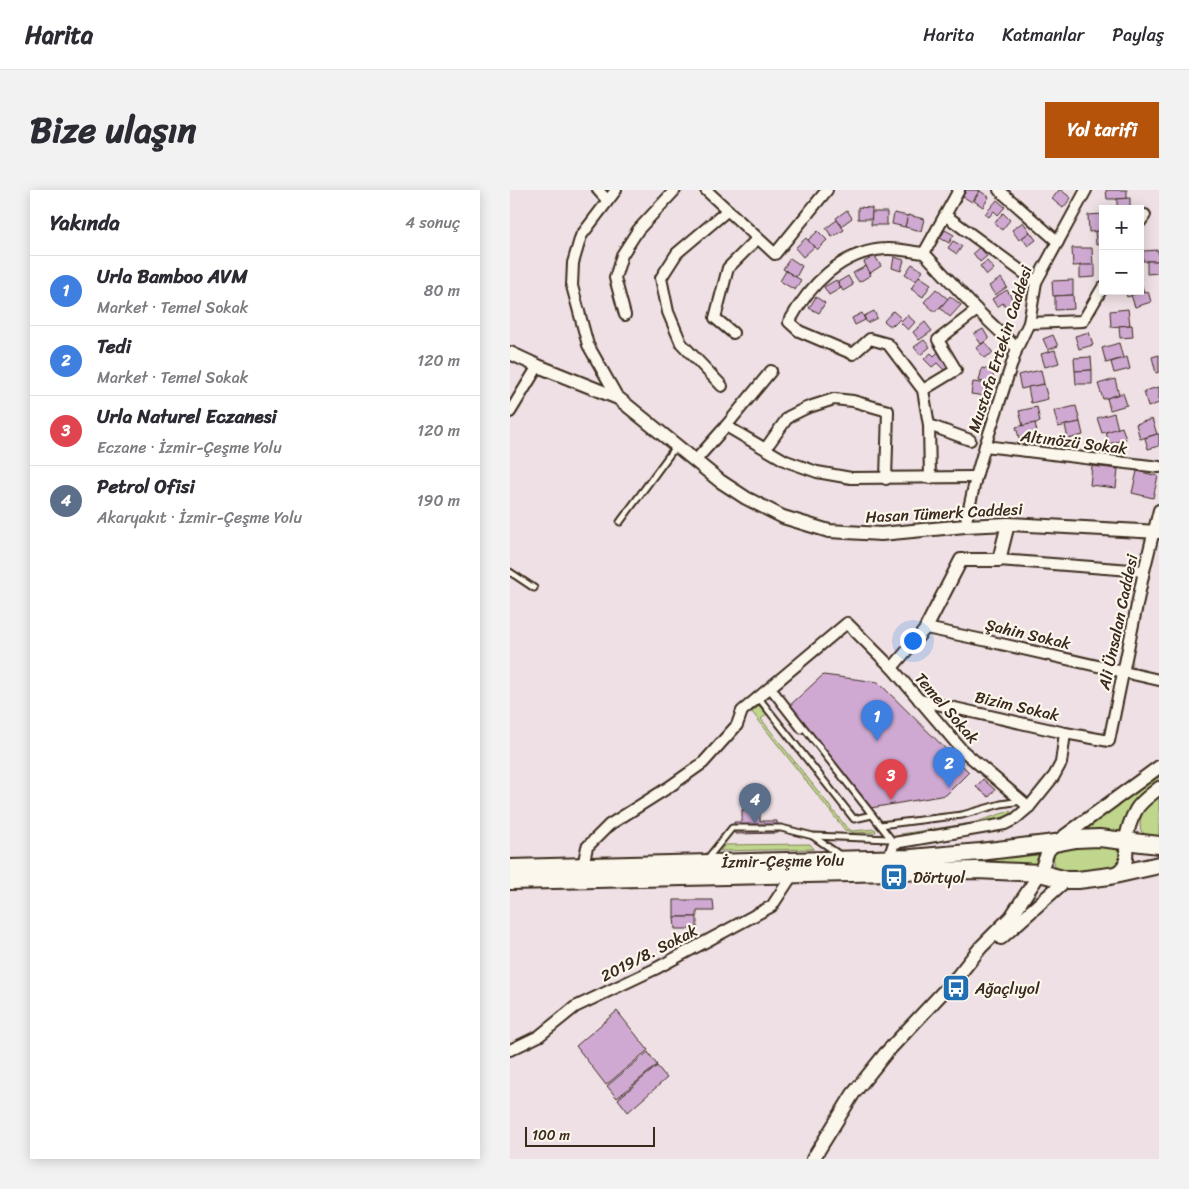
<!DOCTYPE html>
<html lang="tr">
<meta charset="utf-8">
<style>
body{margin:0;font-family:Sriracha,sans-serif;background:#f2f2f3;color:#2b2b33}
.controls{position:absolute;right:15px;top:15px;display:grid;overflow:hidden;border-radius:0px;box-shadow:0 2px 12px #0003}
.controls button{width:45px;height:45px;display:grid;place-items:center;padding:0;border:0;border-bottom:1px solid #e1e1e2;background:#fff;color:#2b2b33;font:25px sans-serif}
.scale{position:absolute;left:15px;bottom:12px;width:130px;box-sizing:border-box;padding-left:5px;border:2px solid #3b2a1e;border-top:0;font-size:14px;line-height:18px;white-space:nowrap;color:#3b2a1e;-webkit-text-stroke:4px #fbf7ec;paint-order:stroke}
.you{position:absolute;left:402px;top:450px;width:18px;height:18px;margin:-12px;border:4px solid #fff;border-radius:50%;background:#1a73e8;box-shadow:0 0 0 8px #1a73e833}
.badge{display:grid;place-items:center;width:32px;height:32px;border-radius:50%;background:#b45309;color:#fff;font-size:16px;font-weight:700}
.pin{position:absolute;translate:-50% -41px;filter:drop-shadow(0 1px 2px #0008)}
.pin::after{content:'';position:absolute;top:26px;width:18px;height:15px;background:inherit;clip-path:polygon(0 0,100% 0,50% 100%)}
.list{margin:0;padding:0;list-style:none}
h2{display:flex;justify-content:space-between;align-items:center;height:65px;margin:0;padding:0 20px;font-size:21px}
h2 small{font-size:16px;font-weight:400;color:#7c7c81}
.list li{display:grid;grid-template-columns:32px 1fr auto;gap:15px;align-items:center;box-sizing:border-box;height:70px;padding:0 20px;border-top:1px solid #e1e1e2}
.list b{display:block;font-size:19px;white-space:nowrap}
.list p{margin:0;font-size:16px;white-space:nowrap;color:#7c7c81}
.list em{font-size:16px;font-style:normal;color:#7c7c81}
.map{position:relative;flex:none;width:649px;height:969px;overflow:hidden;border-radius:0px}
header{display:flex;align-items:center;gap:30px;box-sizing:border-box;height:70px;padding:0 25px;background:#fff;border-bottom:1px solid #e1e1e2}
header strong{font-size:24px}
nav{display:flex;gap:28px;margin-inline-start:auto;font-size:18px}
.intro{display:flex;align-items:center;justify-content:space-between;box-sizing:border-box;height:120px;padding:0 30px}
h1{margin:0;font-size:35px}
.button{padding:12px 22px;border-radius:0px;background:#b45309;color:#fff;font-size:18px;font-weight:700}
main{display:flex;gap:30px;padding:0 30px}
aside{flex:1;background:#fff;border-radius:0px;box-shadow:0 2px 12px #0003}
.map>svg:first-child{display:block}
</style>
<header>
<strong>Harita</strong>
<nav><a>Harita</a><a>Katmanlar</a><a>Paylaş</a></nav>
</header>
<div class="intro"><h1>Bize ulaşın</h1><a class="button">Yol tarifi</a></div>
<main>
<aside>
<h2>Yakında<small>4 sonuç</small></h2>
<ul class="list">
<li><span class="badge" style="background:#3f7fe0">1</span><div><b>Urla Bamboo AVM</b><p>Market · Temel Sokak</p></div><em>80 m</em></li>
<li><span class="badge" style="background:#3f7fe0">2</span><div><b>Tedi</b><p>Market · Temel Sokak</p></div><em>120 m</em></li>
<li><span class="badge" style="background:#e0444e">3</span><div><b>Urla Naturel Eczanesi</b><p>Eczane · İzmir-Çeşme Yolu</p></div><em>120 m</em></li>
<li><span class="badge" style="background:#5c6f8a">4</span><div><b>Petrol Ofisi</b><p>Akaryakıt · İzmir-Çeşme Yolu</p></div><em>190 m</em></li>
</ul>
</aside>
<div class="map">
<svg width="649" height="969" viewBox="0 0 649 969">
<rect width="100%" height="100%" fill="#eee0e4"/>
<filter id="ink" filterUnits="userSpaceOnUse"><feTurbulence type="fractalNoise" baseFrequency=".02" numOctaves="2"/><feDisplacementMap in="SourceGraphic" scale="10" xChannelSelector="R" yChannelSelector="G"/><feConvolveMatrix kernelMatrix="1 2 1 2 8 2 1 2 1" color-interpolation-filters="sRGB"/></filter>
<g filter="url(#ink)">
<!-- green -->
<g fill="#bfd68c" stroke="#7d8055">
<polygon points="249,516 257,524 251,529 337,638 342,641 365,639 366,642 344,643 335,640 242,522"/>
<polygon points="649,584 649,588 625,610 619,620 610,641 607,643 572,641"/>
<path d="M649,604V648L639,647L631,641C627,624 637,616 649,604Z"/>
<path d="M500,621L502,623C467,640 428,642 391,646V644L463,633Z"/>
<polygon points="300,654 304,659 210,661 215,655"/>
<polygon points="603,655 607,659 612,666 610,672 601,680 560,685 545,677 543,666 553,656"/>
<polygon points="528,661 531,664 525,676 521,678 469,668"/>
</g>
<!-- building -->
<g fill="#cfa9d2" stroke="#3b2a1e">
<polygon points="456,0 470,0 462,12 452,6"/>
<polygon points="549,0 551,0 561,8 553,18 542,9"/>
<polygon points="596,0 617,0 617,9 597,9"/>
<polygon points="470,1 479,7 473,17 464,11"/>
<polygon points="620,8 620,19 607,19 607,9"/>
<polygon points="487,10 495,17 488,25 484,21 479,27 475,24"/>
<polygon points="348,17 362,18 362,29 348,29"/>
<polygon points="337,20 342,28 331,36 326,28"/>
<polygon points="362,22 377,22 377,35 361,35"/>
<polygon points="384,23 398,26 395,37 382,34"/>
<polygon points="493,23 500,30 492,40 484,33"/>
<polygon points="593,24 593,41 579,42 578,25"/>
<polygon points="398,25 414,29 411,41 395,37"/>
<polygon points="327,30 334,40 322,47 316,38"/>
<polygon points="513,32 520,42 509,50 502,40"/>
<polygon points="435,40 444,45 439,53 430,48"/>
<polygon points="308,41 317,50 307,60 298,50"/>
<polygon points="585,41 593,41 593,54 586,55"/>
<polygon points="520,42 526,50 518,56 512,48"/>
<polygon points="296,48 304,57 293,67 285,58"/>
<polygon points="443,51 452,56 447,64 438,58"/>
<polygon points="470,57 477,66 470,72 463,63"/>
<polygon points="562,58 582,58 583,75 563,76"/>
<polygon points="648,60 649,71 633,71 633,61"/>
<polygon points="365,66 371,76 360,83 354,72"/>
<polygon points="384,67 394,70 391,81 382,78"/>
<polygon points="280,68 292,76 286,87 273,79"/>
<polygon points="477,71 484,79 477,85 470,76"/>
<polygon points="637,71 649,71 649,83 637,84"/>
<polygon points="402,74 413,81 406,91 395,84"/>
<polygon points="570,75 585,75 585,87 570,88"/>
<polygon points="356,76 361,85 349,92 343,83"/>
<polygon points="276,81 291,90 285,100 270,91"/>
<polygon points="338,86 343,95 333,101 328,92"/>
<polygon points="409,86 421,94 413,107 401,99"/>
<polygon points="491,88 497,97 485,105 479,96"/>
<polygon points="326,90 331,98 319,105 314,97"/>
<polygon points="563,90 563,105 543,106 542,91"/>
<polygon points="630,90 634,102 617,107 615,101 630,101"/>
<polygon points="426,99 438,109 425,122 414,112"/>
<polygon points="497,100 504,112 495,117 493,113 487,117 482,109"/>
<polygon points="638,101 641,112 625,117 621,105"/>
<polygon points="563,105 564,119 545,120 545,106"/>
<polygon points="440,106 451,115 440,127 430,118"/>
<polygon points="306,107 315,113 309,123 299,118"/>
<polygon points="618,119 620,135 601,137 600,121"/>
<polygon points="364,121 367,128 357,133 354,126"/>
<polygon points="383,121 391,128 384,135 383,134 380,136 374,131"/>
<polygon points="352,123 355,130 345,135 342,128"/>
<polygon points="397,125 405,132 398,140 390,132"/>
<polygon points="415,132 422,141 409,150 403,142"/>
<polygon points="622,135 623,147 610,148 609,136"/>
<polygon points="473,139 479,149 471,154 464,144"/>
<polygon points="579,142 583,155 569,159 565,146"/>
<polygon points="543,145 548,156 538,160 533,149"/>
<polygon points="414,150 420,157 410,165 404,157"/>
<polygon points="475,152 483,163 474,168 466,158"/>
<polygon points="609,153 613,168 596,173 592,158"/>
<polygon points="545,160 549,173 535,177 531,164"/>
<polygon points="428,162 441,175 435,181 427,173 422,177 414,169 421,163 424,166"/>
<polygon points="649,165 649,182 646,183 642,167"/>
<polygon points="581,167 582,180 565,181 564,168"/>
<polygon points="617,167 620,179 604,183 601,172"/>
<polygon points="472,178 484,181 482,194 469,191"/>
<polygon points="531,180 534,194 511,199 508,185"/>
<polygon points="582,180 582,194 566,194 565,181"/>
<polygon points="605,189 609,205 593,209 588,194"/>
<polygon points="463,192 478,194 476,206 461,204"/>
<polygon points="534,194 538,209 521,213 518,197"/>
<polygon points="649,197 649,213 638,217 634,201"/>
<polygon points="613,203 617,215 600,220 597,208"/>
<polygon points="566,216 570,232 548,237 544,221"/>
<polygon points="527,217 530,232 513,236 509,221"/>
<polygon points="604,223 608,239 592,243 587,228"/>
<polygon points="642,229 647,244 630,249 626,234"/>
<polygon points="570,232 573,245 558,249 555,235"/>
<polygon points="525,233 528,247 510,251 506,237"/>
<polygon points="612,237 616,249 599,254 596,242"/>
<polygon points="647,244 649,244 649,256 638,259 635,248"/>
<polygon points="582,276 608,279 606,298 580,295"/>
<polygon points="627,281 648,286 643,308 622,303"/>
<polygon points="313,485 368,492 459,582 436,605 361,618 278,517"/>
<polygon points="473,589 485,600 479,607 466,597"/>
<polygon points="233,605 251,605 252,620 233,620"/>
<polygon points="232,620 250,620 250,631 267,631 268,643 225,644 224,632 232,632"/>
<polygon points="164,710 203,710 204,721 187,721 187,727 164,727"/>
<polygon points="164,727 187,727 187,739 165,739"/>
<polygon points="107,821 138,860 96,895 66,856"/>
<polygon points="138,862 147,875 107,908 97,896"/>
<polygon points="147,876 157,888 118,922 108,909"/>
</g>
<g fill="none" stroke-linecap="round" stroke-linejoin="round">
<!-- service casing -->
<g stroke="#3b2a1e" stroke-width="9">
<g id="service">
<polyline points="110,332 166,256"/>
<polyline points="0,382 24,398"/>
<polyline points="262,497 381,649"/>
<polyline points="259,499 291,540"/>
<polyline points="248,507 344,629 362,625"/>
<polyline points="370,635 452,625 491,614 511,611"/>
<polyline points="304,647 330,665"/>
<polyline points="197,669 222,638 271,638 303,646 380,649"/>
</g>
</g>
<!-- minor casing -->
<g stroke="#3b2a1e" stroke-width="14">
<g id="minor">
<polyline points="88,0 97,10"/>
<polyline points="106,0 71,46 63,73 62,96 78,155 108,208"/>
<polyline points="196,0 265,64 317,0"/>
<polyline points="489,0 548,52"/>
<polyline points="435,25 526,92"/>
<polyline points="630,32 635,25"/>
<path d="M414,63C402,62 388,58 376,59C331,61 299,96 279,132L289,141L343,164L360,149L378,154L413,200L419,235L420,288"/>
<polyline points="414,63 467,120 507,158"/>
<polyline points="414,63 449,0"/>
<polyline points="115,125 105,88 112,65 128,40 165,0"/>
<polyline points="519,133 573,131 593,97"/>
<polyline points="223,143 205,128 218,78 247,49"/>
<polyline points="212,196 171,153 158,122 151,88 167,63 218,20"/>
<polyline points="413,200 446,180 428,150 467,120"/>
<polyline points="0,222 28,176"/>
<polyline points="419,235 460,250"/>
<polyline points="216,236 261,181"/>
<polyline points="475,256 649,277"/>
<polyline points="256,258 278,227 296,218 324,209 343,211 378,221 376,289"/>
<polyline points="185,271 216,236 276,271 307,282 341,288 466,287"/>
<polyline points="455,336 466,287 475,256 507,158 519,133 526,92 576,0"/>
<polyline points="489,370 634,381"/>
<polyline points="382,478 416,438 478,451 649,490"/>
<polyline points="409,510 555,543 599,551 634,381 649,320"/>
<polyline points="379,668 384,653 495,634 505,629 519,617 544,586 551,573 555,543"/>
<polyline points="73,676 77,657 99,635 159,597 193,573 227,535 232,521 337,433 382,478 452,560 519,617"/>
<polyline points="0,860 29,846 65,817 145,779 262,716 283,684"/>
</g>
</g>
<!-- tertiary casing -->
<g stroke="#3b2a1e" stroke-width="16">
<g id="tertiary">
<polyline points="0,163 28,176 108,208 210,291 236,308 273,327 319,341 371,344 455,336 498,334 649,342"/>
<polyline points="416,438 451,370 489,370 498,334"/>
<path d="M602,685C620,676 616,668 616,651C617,642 621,629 626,620C631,611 641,605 649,598"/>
<polyline points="491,748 556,690"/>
<polyline points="303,969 343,904 375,864 448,786 471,757 501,727 530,683 538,661 545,653 649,577"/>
</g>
</g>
<!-- trunk casing -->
<g stroke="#3b2a1e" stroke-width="20">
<g id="trunk">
<polyline points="0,678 401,668 470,662 545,653 566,649 589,648 649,655"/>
<polyline points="0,691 467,680 530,683 556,690 568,690 600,686 649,675"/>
</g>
</g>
<!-- service -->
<use href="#service" stroke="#fbf7ec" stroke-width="5"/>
<!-- minor -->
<use href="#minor" stroke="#fbf7ec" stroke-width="10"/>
<!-- tertiary -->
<use href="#tertiary" stroke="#fbf7ec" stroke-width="12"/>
<!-- trunk -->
<use href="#trunk" stroke="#fbf7ec" stroke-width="16"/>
</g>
</g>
<!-- icons -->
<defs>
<g id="bus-square" transform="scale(1.4375)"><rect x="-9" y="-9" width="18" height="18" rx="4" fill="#1f6fb2" stroke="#fbf7ec"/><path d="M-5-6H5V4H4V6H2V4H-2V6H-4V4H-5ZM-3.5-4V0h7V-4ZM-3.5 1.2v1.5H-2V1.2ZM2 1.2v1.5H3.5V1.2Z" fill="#fff"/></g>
</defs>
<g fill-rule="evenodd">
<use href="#bus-square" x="384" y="687"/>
<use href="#bus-square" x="446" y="798"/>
</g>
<g text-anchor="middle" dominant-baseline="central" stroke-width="4.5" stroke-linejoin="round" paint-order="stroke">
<!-- street labels -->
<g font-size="16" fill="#3b2a1e" stroke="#fbf7ec">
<text transform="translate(490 159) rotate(-72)">Mustafa Ertekin Caddesi</text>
<text transform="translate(564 252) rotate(7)">Altınözü Sokak</text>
<text transform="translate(434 323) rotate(-3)">Hasan Tümerk Caddesi</text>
<text transform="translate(608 432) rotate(-78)">Ali Ünsalan Caddesi</text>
<text transform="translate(518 444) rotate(13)">Şahin Sokak</text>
<text transform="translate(507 516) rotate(13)">Bizim Sokak</text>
<text transform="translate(437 518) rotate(49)">Temel Sokak</text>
<text transform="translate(273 671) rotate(-1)">İzmir-Çeşme Yolu</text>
<text transform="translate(139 763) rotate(-27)">2019/8. Sokak</text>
</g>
<!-- poi labels -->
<g font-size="16" fill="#3b2a1e" stroke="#fbf7ec" text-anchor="start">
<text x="403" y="687">Dörtyol</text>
<text x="465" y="798">Ağaçlıyol</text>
</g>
</g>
</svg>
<div class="controls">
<button>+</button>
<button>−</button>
</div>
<div class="scale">100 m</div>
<div class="you"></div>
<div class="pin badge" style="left:367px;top:551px;background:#3f7fe0">1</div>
<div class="pin badge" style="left:439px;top:598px;background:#3f7fe0">2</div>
<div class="pin badge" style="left:381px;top:610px;background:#e0444e">3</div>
<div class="pin badge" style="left:245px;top:634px;background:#5c6f8a">4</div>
</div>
</main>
